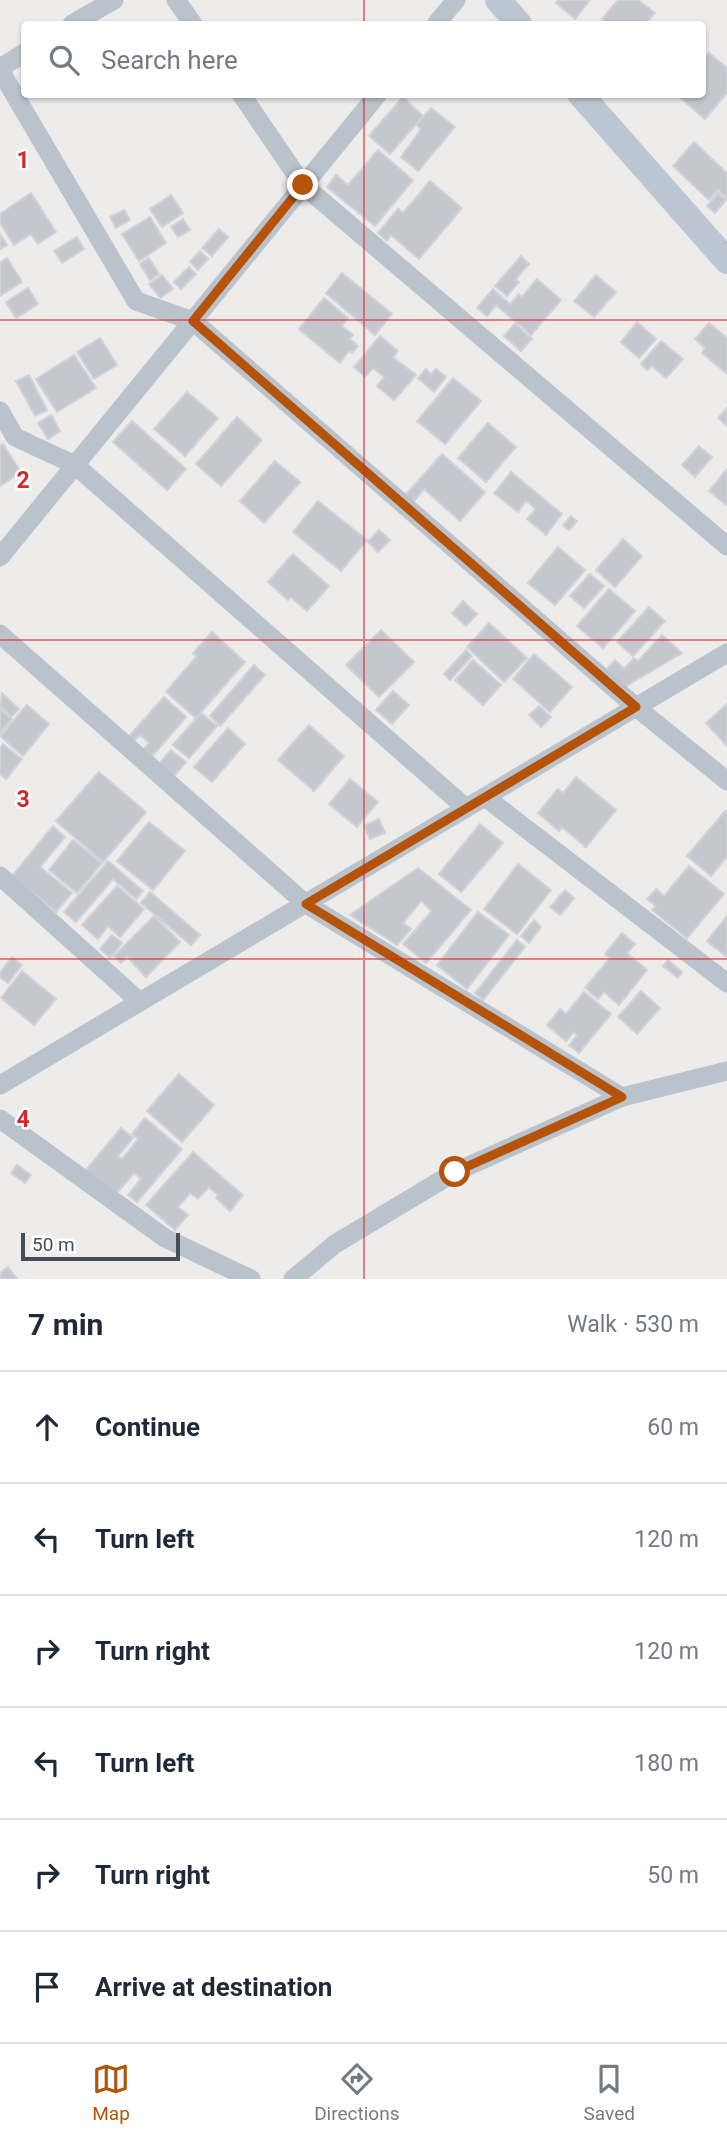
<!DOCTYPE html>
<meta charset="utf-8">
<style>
body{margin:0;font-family:Roboto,sans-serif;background:#f2f2f3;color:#1f2937}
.scale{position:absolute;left:21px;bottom:18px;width:159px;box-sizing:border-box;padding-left:7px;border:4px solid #454e58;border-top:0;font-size:19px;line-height:24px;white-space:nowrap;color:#454e58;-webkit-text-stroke:5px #fff;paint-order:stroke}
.stop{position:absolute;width:21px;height:21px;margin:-16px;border:5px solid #b45309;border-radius:50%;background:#fff}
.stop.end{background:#b45309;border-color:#fff;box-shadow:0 2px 7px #0008}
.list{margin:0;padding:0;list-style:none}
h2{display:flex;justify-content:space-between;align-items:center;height:91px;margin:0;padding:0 28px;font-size:30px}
h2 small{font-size:23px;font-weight:400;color:#747a83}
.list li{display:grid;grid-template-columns:46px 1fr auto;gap:21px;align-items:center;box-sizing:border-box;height:112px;padding:0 28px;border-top:2px solid #e0e1e3}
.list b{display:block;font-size:26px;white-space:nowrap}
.list em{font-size:23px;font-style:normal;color:#747a83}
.icon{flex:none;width:38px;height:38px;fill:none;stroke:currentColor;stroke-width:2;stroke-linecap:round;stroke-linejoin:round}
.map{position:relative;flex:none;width:727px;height:1279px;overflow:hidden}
.search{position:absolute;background:#fff;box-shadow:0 2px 5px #0004;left:21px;right:21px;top:21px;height:77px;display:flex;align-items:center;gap:18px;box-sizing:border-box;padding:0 24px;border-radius:7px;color:#747a83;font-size:26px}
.sheet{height:763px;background:#fff}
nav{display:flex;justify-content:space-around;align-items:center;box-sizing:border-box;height:98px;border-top:2px solid #e0e1e3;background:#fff;font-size:19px;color:#747a83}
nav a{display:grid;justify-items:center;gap:4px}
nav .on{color:#b45309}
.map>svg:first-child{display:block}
</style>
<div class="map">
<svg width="727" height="1279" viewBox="0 0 727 1279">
<rect width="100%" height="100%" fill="#eeebeb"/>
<!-- building -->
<g fill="#c5c7ce" stroke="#d0d2d7" stroke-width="2">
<polygon points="559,0 590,0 575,19 556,3"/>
<polygon points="618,0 638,0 655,13 645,24 609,24 602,19"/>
<polygon points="709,53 727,68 727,93 705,119 676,94 702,94 702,61"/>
<polygon points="403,97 423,116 390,154 369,136"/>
<polygon points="431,108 455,127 418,171 401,157 421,129 416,125"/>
<polygon points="694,142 727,173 727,198 718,190 709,200 673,166"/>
<polygon points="378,150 413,180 375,226 327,187 336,175 348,185"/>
<polygon points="430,181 462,208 419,259 391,235 387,241 378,233 398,209 403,213"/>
<polygon points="31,193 56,232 38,244 31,234 14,245 0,223 0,214"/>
<polygon points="718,193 726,200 715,213 707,206"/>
<polygon points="171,195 183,213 162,227 150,209"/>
<polygon points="124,210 130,220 116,228 110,217"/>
<polygon points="150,217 166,243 139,261 122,234"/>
<polygon points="183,219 190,230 178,237 171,227"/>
<polygon points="219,229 228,237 212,256 202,248"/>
<polygon points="0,234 7,245 0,249"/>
<polygon points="77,237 84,249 62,263 54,251"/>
<polygon points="200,251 208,259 198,270 190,262"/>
<polygon points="521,256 529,264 516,279 519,282 507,296 495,286"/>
<polygon points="7,258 22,282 0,296 0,263"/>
<polygon points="149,258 159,274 150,280 140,264"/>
<polygon points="189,267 196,274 181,289 174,282"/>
<polygon points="342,273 392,314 375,335 326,293"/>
<polygon points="162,275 173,289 160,298 149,284"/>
<polygon points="596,275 616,292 594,317 574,301"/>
<polygon points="537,279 561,300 531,335 496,305 487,316 477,308 493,289 510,304 519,294 522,297"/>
<polygon points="28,288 38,304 16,318 6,302"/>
<polygon points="324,298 348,318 342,326 353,335 350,339 358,346 352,353 349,351 340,363 299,329"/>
<polygon points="637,322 656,339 639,358 621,342"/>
<polygon points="709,323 727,338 727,374 702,353 705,348 695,339"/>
<polygon points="515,324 532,339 521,351 504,336"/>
<polygon points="380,336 398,351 393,357 416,375 394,400 377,386 384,377 373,368 365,377 354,367"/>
<polygon points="100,338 117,365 94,379 77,352"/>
<polygon points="661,341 683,359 666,378 652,366 647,370 641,364"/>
<polygon points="74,355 96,388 57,412 36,379"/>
<polygon points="426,369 431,374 436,369 446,377 434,392 418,378"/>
<polygon points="29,375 47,410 35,416 16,381"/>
<polygon points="453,378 481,401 445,444 417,421"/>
<polygon points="187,392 218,418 185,456 154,429"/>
<polygon points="727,408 727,426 718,418"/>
<polygon points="51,415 60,431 48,439 38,423"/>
<polygon points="237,417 262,440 221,486 196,464"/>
<polygon points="132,421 186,469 167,490 113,442"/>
<polygon points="488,423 516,447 486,482 458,458"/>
<polygon points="3,444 21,472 0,486 0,446"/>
<polygon points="699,446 712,457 695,477 682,465"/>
<polygon points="442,454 485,492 460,521 424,489 409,507 401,500"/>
<polygon points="275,461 300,482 264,523 240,501"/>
<polygon points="727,469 727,504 726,505 709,491"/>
<polygon points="511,472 562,514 546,535 527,519 536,509 526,501 518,512 494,493"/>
<polygon points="318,501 367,540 341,571 293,532"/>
<polygon points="571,516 577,521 569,530 563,525"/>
<polygon points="379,530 390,540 378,552 368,542"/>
<polygon points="623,539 642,556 615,587 596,570"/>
<polygon points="558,547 585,570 555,605 528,583"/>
<polygon points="293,554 329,586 307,611 291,597 288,600 268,582"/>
<polygon points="590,574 604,586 584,608 570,596"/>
<polygon points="609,589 635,611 603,648 577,626"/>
<polygon points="463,601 477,614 466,626 452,613"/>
<polygon points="649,607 665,621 633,656 617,642"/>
<polygon points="489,623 527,658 504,682 467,647"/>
<polygon points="381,630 414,662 379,697 346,665"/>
<polygon points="212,632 245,662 196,718 166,692 197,656 193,653"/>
<polygon points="662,635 682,653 626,686 606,670 615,660 624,669 634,658 638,661"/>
<polygon points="466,650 472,656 450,680 444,674"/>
<polygon points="534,654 572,687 550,712 513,679"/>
<polygon points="473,660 501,685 483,705 455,680"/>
<polygon points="254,665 265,675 220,726 210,716"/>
<polygon points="393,691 409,705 392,724 376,710"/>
<polygon points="2,693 19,709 11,717 0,706"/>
<polygon points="164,697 186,717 149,760 141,753 149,743 140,735 131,744 126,740"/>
<polygon points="727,704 727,746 706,723"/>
<polygon points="27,705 49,724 23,756 0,736"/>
<polygon points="539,706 551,717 541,727 529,715"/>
<polygon points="0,709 12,719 0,733"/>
<polygon points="201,713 217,726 189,758 173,745"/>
<polygon points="309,725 344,756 314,791 278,760"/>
<polygon points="228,728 245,744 212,782 194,767"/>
<polygon points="3,744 22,759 6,779 0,774 0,749"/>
<polygon points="171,750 186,762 170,781 155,768"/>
<polygon points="99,772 146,812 103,862 56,821"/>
<polygon points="576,777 616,810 586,847 562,827 559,831 538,813 558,789 563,793"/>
<polygon points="350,779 378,802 357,827 329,804"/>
<polygon points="725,811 727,813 727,857 711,876 687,856"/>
<polygon points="379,819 385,833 370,839 364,826"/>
<polygon points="149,822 185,851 153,890 117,861"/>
<polygon points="480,824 503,843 461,892 439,874"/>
<polygon points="53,826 65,837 40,867 72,893 56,912 12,876"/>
<polygon points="73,840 102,863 77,893 49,870"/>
<polygon points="108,861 143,891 136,899 113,879 76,922 64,912"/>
<polygon points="518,864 551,890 517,934 484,909"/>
<polygon points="689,866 724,894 687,938 652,910 656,906 647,899 656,889 664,896"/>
<polygon points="418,868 471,910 426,963 403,944 432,911 421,901 403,923 411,929 397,945 350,915"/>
<polygon points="117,886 144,909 120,937 108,926 98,939 82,925"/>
<polygon points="565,890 574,898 560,915 550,907"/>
<polygon points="150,892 200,935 191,945 141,903"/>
<polygon points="478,912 509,935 467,989 437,965"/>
<polygon points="154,916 180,942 146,977 127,957 121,963 114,956"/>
<polygon points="727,916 727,957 707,941"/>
<polygon points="534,920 541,927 529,943 521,936"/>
<polygon points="622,933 635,944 627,953 647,970 619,1005 604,992 598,999 585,988 610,958 605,954"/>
<polygon points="112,935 122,943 110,958 100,949"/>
<polygon points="517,940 525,947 483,1000 475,993"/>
<polygon points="12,957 22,965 8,983 0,977 0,973"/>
<polygon points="668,960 682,972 678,978 663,966"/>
<polygon points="22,971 56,999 34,1025 1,998"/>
<polygon points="641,991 660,1008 637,1034 618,1017"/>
<polygon points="584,992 611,1014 579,1053 569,1045 577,1035 574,1032 566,1041 547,1025 560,1009 566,1014"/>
<polygon points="179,1074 214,1105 182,1142 147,1111"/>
<polygon points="145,1118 182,1149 137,1202 128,1195 141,1179 134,1173 115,1195 85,1171 121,1128 133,1138 118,1156 122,1159 138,1139 132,1134"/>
<polygon points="193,1152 243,1195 230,1211 216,1198 218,1195 209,1187 198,1199 190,1193 178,1207 188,1215 175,1230 146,1205"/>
<polygon points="17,1165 31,1175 25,1183 11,1173"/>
<polygon points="8,1267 17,1279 0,1279 0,1273"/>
</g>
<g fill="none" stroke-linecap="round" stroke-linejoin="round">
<!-- street -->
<g stroke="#bac3cb" stroke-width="19">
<polyline points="176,0 193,24"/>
<polyline points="72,24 114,0"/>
<polyline points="436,24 456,0"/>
<polyline points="0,68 24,53"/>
<polyline points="0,70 136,301 193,321 636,707 727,781"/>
<polyline points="241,94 303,185 727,546"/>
<polyline points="0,411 15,437 75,465 466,808"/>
<polyline points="0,557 378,94"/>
<polyline points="0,634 306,904 622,1097"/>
<polyline points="485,797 727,983"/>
<polyline points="0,876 140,1002"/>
<polyline points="0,1085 727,653"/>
<polyline points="0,1119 165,1238 251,1279"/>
<polyline points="293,1279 335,1244 455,1172 622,1097 727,1071"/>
</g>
<!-- secondary -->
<g stroke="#bcc6d2" stroke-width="26">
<polyline points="498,0 519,24"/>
<polyline points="580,94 727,261"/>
</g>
</g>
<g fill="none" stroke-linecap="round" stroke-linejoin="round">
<!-- route -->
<polyline stroke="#b45309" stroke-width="9" points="303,185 193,321 636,707 306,904 622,1097 455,1172"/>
</g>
<!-- grid -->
<path fill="none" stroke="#d62828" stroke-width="2" stroke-opacity="0.55" d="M364,0V24M364,94V1279M0,320H727M0,640H727M0,959H727"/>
<g font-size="23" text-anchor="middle" font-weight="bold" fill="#d62828" stroke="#fff" stroke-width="5" stroke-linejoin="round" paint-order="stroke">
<text x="23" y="168">1</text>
<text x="23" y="488">2</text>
<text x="23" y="807">3</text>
<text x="23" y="1127">4</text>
</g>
</svg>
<div class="scale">50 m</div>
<div class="stop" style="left:455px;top:1172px"></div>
<div class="stop end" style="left:303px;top:185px"></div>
<div class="search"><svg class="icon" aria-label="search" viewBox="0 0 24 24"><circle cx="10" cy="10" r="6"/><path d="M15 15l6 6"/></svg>Search here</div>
</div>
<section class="sheet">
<h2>7 min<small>Walk · 530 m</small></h2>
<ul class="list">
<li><svg class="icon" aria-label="ahead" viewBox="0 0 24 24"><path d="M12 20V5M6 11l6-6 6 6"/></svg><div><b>Continue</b></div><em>60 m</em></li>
<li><svg class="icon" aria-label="left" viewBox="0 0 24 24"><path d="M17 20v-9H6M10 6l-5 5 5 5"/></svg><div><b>Turn left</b></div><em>120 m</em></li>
<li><svg class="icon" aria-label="right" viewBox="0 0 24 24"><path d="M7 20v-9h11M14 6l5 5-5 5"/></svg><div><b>Turn right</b></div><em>120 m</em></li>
<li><svg class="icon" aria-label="left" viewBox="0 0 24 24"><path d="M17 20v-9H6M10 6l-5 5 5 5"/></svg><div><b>Turn left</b></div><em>180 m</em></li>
<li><svg class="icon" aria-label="right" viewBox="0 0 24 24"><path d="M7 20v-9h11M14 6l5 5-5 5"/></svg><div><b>Turn right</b></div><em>50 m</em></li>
<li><svg class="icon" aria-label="arrive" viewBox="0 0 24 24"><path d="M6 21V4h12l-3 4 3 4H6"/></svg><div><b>Arrive at destination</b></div></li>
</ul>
</section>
<nav>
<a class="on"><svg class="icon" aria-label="map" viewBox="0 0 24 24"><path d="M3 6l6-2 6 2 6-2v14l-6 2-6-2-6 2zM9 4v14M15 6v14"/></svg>Map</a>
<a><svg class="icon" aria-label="directions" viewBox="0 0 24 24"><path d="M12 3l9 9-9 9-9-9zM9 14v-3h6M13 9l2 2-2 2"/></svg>Directions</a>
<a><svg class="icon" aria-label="saved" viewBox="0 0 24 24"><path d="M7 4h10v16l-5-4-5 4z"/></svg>Saved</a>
</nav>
